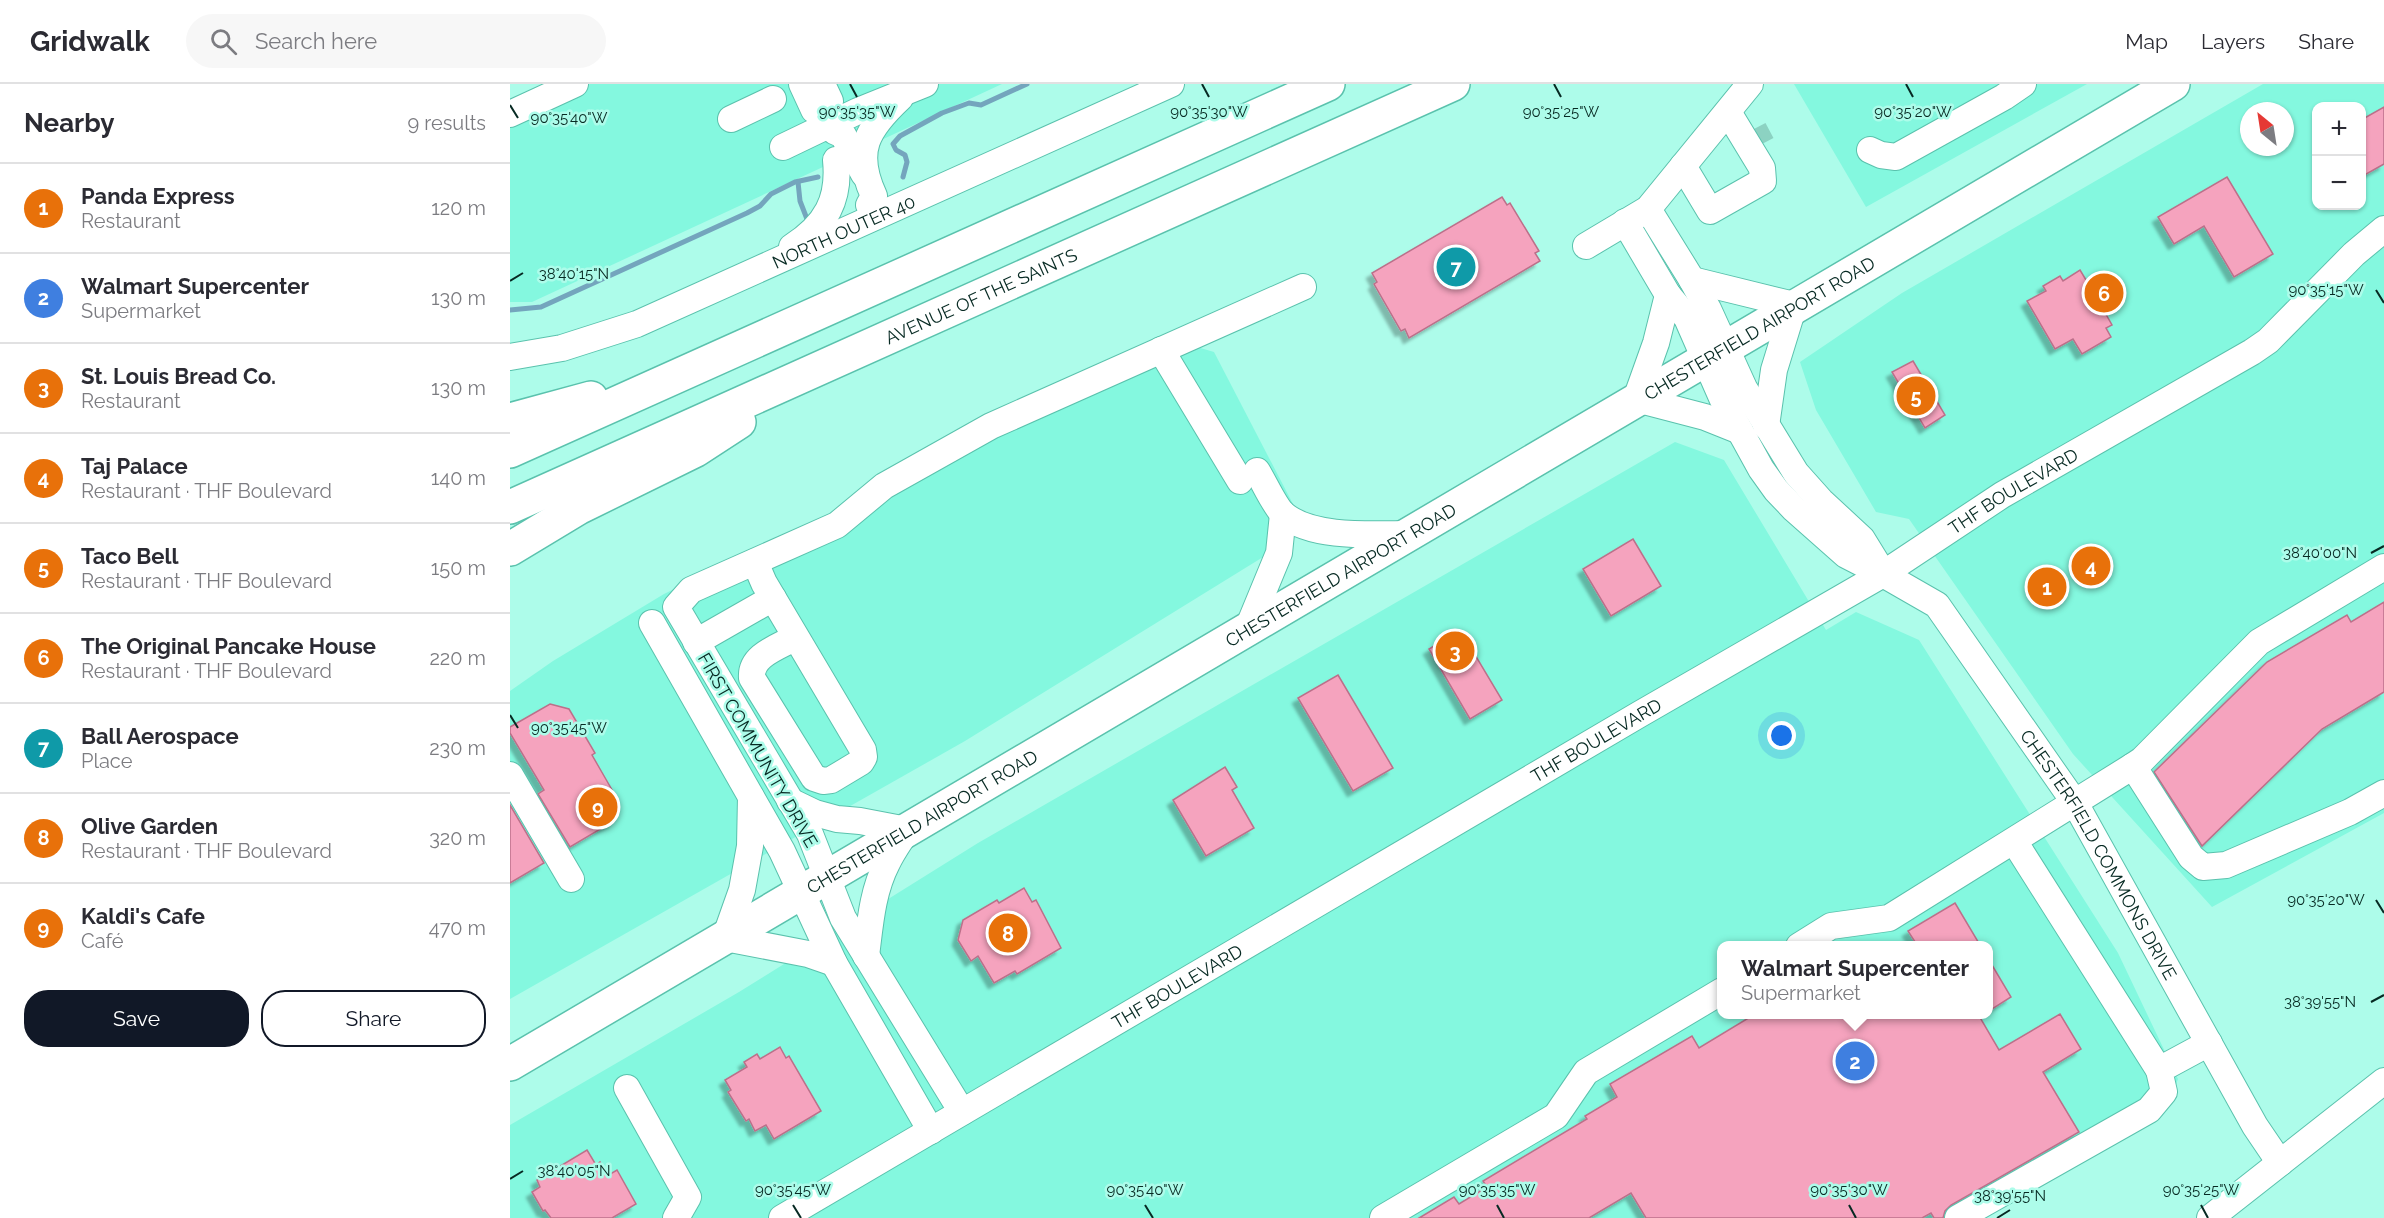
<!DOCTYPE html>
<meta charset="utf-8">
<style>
body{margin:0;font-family:Raleway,sans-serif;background:#f7f7f7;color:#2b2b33}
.controls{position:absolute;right:18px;top:18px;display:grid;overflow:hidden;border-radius:12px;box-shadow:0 2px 4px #0004}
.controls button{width:54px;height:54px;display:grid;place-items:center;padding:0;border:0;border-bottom:2px solid #e1e1e2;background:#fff;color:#2b2b33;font:30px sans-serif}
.compass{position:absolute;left:1730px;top:18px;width:54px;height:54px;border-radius:50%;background:#fff;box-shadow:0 2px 4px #0004;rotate:330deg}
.you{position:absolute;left:1272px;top:652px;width:21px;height:21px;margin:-15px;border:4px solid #fff;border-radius:50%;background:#1a73e8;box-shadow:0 0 0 9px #1a73e833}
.badge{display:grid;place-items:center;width:39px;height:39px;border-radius:50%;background:#111827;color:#fff;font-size:20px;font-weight:700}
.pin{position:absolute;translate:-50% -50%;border:3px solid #fff;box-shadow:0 2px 6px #0006}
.popup{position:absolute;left:1207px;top:857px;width:276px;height:78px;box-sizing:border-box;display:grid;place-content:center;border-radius:12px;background:#fff;filter:drop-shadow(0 2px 4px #0005);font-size:20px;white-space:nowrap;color:#7c7c81}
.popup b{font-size:22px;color:#2b2b33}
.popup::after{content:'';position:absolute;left:50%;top:100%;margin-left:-12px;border:12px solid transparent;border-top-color:#fff}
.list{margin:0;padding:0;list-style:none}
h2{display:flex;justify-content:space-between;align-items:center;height:78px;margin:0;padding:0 24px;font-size:26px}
h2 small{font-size:20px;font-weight:400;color:#7c7c81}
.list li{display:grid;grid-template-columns:39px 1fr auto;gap:18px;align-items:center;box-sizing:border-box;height:90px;padding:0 24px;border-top:2px solid #e1e1e2}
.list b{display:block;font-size:22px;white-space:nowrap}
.list p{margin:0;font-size:20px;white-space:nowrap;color:#7c7c81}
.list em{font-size:20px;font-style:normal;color:#7c7c81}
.actions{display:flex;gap:12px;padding:18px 24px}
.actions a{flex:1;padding:14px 0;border:2px solid #111827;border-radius:24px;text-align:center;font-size:21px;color:#111827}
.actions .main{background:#111827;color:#fff}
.icon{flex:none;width:33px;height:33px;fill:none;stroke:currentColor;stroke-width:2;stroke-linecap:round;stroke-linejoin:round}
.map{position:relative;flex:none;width:1874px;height:1134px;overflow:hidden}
header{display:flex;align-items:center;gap:36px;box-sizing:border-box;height:84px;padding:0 30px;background:#fff;border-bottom:2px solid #e1e1e2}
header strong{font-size:28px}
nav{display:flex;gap:33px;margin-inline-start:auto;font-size:21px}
.search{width:420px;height:54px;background:#f7f7f7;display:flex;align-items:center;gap:15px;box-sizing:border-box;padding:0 21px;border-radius:33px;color:#7c7c81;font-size:22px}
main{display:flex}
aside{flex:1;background:#fff}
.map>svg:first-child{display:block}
</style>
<header>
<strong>Gridwalk</strong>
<div class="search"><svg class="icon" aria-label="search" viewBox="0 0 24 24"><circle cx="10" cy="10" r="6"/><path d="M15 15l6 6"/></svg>Search here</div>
<nav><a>Map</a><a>Layers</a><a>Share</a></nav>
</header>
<main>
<aside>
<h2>Nearby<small>9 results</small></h2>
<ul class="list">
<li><span class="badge" style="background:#e8710a">1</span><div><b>Panda Express</b><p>Restaurant</p></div><em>120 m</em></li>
<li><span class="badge" style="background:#3f7fe0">2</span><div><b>Walmart Supercenter</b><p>Supermarket</p></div><em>130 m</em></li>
<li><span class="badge" style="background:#e8710a">3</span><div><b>St. Louis Bread Co.</b><p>Restaurant</p></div><em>130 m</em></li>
<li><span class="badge" style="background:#e8710a">4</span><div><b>Taj Palace</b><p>Restaurant · THF Boulevard</p></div><em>140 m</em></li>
<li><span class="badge" style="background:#e8710a">5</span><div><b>Taco Bell</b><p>Restaurant · THF Boulevard</p></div><em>150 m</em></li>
<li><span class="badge" style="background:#e8710a">6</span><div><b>The Original Pancake House</b><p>Restaurant · THF Boulevard</p></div><em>220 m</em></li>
<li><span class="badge" style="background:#0f9aa8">7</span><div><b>Ball Aerospace</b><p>Place</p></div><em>230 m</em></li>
<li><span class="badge" style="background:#e8710a">8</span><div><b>Olive Garden</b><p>Restaurant · THF Boulevard</p></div><em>320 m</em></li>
<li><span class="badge" style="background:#e8710a">9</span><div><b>Kaldi's Cafe</b><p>Café</p></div><em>470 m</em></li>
</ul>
<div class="actions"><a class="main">Save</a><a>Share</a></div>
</aside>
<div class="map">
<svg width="1874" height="1134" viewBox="0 0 1874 1134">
<defs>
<filter id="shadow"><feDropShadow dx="-5.5" dy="5.5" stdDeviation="1.5" flood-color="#0004"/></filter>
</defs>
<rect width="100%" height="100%" fill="#adfcea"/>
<!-- built -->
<g fill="#84f8df" fill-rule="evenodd">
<polygon points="80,0 492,0 22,218 0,218 0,36"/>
<polygon points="1284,0 1577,0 1356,123"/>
<path d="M1753,0H1874V729L1702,823L1563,670L1399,435L1366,428L1306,326L1290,278L1392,209ZM1806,22H1852V122H1806ZM1739,27H1775V63H1739Z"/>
<polygon points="687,263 704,268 784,422 787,452 455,657 0,915 0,607 43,577 154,510 445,369"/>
<path d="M1165,358L1214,376L1316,546L1346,528L1409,556L1608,869L1668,995L1658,1024L1639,1040L1468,1134H0V1041L229,908L468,759ZM1212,862H1478V930H1212Z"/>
</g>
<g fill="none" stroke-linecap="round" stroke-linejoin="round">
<!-- stream -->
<g stroke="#74a5bd" stroke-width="5">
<polyline points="393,93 397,78 395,71 386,66 383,60 390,52 432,29 459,19 471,21 517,0"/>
<polyline points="288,98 290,117 297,135"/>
<polyline points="0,226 31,223 237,129 250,122 261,110 285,98 308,93"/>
</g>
</g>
<!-- building -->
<g fill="#f5a3be" stroke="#bc708a" stroke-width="1.5" filter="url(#shadow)">
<polygon points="1874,23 1874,80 1851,93 1851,36"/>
<polygon points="1717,93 1763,170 1724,193 1694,142 1664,160 1648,133"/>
<polygon points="992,113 997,121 1000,119 1029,167 1025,169 1030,177 899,254 895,245 891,247 864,200 867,198 862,189"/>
<polygon points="1570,186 1582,206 1595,198 1606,217 1593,225 1602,241 1596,244 1601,253 1572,270 1563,255 1545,265 1517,217 1536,207 1533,202 1550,192 1553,197"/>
<polygon points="1403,277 1435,331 1415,344 1382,288"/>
<polygon points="1123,455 1151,502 1101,532 1073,485"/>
<polygon points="1874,518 1874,608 1812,645 1692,762 1644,688 1757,578 1837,531 1841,538"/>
<polygon points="944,550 955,568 961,564 992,616 960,635 919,565"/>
<polygon points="828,591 883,684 843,707 788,614"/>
<polygon points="40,620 59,625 85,669 82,671 109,718 104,737 60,763 28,710 34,706 0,649 0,643"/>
<polygon points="715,683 727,703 722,706 744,744 696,772 663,716"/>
<polygon points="0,721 34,779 0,799"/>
<polygon points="514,804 522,818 526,816 551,864 507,890 505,887 484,899 468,872 461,877 448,856 453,836 487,816 489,819"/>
<polygon points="1445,819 1470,861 1407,861 1398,847"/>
<polygon points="1479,876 1501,913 1479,927"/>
<polygon points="1245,930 1468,930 1489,966 1550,930 1571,965 1533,988 1569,1048 1441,1121 1435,1127 1433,1134 1424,1134 1421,1129 1412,1134 1136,1134 1121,1109 1079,1134 909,1134 944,1113 949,1120 977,1103 973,1097 1077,1035 1075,1032 1107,1013 1100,1000 1182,952 1189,964"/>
<polygon points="270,963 276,974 279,972 311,1027 264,1055 256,1041 245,1047 239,1035 236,1037 218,1008 221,1006 215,996 237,983 234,978 247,970 250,975"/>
<polygon points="77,1066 86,1081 90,1078 97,1092 107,1086 126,1120 102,1134 41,1134 35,1126 33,1127 22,1108 30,1103 27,1096"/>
</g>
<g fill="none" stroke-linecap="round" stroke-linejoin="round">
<!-- minor-tunnel -->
<polyline stroke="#8cd2c2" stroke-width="26" stroke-dasharray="26 13" stroke-linecap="butt" points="1244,45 1252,60"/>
<!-- minor casing -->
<g stroke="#5ac2ad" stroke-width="28">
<g id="minor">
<polyline points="292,0 304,26 316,30"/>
<polyline points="312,0 320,17 316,30 324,47 333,51 354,90"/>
<polyline points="0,30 65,0"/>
<polyline points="221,35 263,15"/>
<polyline points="273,63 348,27 415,0"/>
<polyline points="1360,66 1371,71 1386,73 1494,13 1513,0"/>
<polyline points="1173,82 1200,127 1253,97 1252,84 1218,28"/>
<path d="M359,121L364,112C343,67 357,45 390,14"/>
<polyline points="1138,125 1182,196 1198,225 1234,304 1286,389 1311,417 1352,455 1373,489"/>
<path id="s1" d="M1115,138L1158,211L1177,234L1213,316L1251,385L1266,406L1284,425L1336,471L1373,490L1427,521L1565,719L1745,1042L1770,1079"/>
<polyline points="1076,162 1138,125 1240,0"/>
<path d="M282,163C316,141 330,116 326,76"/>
<polyline points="1182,196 1284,221 1264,286 1256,342"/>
<polyline points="1158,211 1146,259 1126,315 1195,333 1230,347"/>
<polyline points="651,266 730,397"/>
<path id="s2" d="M0,273L52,264L127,240L661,0"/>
<path d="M747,387C754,398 765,423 774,431C804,455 864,450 901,450"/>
<path d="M245,478L254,499L353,666L354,673L351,678L321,696L313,697L304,694L242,594C240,571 269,563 286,553"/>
<polyline points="142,539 272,767 324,879 421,1047"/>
<polyline points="738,544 769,469 773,430"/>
<polyline points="186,558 263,514"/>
<polyline points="1623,682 1681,773 1693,783 1716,781 1840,728 1874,709"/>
<polyline points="0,691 61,795"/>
<polyline points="241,713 240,762 232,806 215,854 298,870 324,879"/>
<path d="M280,717L305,729L327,735L350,737L397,746C390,757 382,768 377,779C362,808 360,841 356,872"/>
<polyline points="1504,757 1649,986"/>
<polyline points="1289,862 1321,842 1379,834 1623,682 1632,676 1749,558 1874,483"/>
<polyline points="117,1004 178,1113 166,1134"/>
<polyline points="452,1028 333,834 300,750 166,523 181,506 327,441 374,402 481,342 793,203"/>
<path id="s3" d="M272,1134L1130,630L1373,490L1492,411L1742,268L1758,257L1844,170L1874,145"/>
<polyline points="873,1134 1046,1032 1076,988 1212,907"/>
<polyline points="1448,1134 1639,1026 1654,1008 1649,986 1699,959"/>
<polyline points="1700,1134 1874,997"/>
</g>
</g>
<!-- major casing -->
<g stroke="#5ac2ad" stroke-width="36">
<g id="major">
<path id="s4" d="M0,980L1663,0"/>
</g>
</g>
<!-- highway casing -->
<g stroke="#5ac2ad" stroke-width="36">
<g id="highway">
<polyline points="0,336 81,314"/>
<polyline points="0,367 818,0"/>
<path id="s5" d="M0,423L943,0"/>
<polyline points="0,465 68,424 186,366 229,338"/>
</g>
</g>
<!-- minor -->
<use href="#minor" stroke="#fff" stroke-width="26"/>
<!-- major -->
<use href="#major" stroke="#fff" stroke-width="33"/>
<!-- highway -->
<use href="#highway" stroke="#fff" stroke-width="33"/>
</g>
<!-- ticks -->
<path fill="none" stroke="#072a23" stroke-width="2" d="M340,0L347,13M692,0L699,13M1044,0L1051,13M1396,0L1403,13M0,21L8,34M0,197L13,189M1866,206L1874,219M1861,469L1874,462M0,631L8,644M1866,816L1874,829M1861,918L1874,911M0,1095L13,1087M283,1121L291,1134M635,1121L643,1134M987,1121L994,1134M1339,1121L1346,1134M1691,1121L1698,1134M1487,1134L1500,1126"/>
<g text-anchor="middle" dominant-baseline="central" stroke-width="5" stroke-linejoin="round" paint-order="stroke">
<!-- street labels -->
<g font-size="18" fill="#072a23" stroke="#adfcea">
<text stroke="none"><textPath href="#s2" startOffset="358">NORTH OUTER 40</textPath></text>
<text stroke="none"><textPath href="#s5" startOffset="516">AVENUE OF THE SAINTS</textPath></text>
<text stroke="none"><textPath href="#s4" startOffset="1450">CHESTERFIELD AIRPORT ROAD</textPath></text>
<text stroke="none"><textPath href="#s3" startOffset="1430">THF BOULEVARD</textPath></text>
<text stroke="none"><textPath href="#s4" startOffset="964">CHESTERFIELD AIRPORT ROAD</textPath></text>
<text stroke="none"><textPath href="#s3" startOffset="944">THF BOULEVARD</textPath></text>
<text transform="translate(248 666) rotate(60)">FIRST COMMUNITY DRIVE</text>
<text stroke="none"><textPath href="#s4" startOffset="478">CHESTERFIELD AIRPORT ROAD</textPath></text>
<text stroke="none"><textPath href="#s1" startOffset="806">CHESTERFIELD COMMONS DRIVE</textPath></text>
<text stroke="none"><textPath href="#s3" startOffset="458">THF BOULEVARD</textPath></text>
</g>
</g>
<g font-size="15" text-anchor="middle" fill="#072a23" stroke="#adfcea" stroke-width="5" stroke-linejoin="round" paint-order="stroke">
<text x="347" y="33">90°35'35"W</text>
<text x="699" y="33">90°35'30"W</text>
<text x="1051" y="33">90°35'25"W</text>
<text x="1403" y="33">90°35'20"W</text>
<text x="59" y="39">90°35'40"W</text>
<text x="64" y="195">38°40'15"N</text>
<text x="1816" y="211">90°35'15"W</text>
<text x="1810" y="474">38°40'00"N</text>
<text x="59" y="649">90°35'45"W</text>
<text x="1816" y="821">90°35'20"W</text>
<text x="1810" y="923">38°39'55"N</text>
<text x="64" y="1092">38°40'05"N</text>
<text x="283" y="1111">90°35'45"W</text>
<text x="635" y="1111">90°35'40"W</text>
<text x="987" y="1111">90°35'35"W</text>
<text x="1339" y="1111">90°35'30"W</text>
<text x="1691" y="1111">90°35'25"W</text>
<text x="1500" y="1117">38°39'55"N</text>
</g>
</svg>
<div class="controls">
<button>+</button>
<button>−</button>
</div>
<svg class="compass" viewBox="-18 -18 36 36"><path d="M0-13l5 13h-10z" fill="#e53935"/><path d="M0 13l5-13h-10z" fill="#7c7c81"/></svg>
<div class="you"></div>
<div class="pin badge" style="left:1537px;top:503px;background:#e8710a">1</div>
<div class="pin badge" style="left:1345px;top:977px;background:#3f7fe0">2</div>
<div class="popup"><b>Walmart Supercenter</b>Supermarket</div>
<div class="pin badge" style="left:945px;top:567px;background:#e8710a">3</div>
<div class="pin badge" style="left:1581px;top:482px;background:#e8710a">4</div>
<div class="pin badge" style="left:1406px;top:312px;background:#e8710a">5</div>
<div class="pin badge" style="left:1594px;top:209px;background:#e8710a">6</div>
<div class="pin badge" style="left:946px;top:183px;background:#0f9aa8">7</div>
<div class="pin badge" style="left:498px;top:849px;background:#e8710a">8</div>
<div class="pin badge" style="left:88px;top:723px;background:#e8710a">9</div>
</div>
</main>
